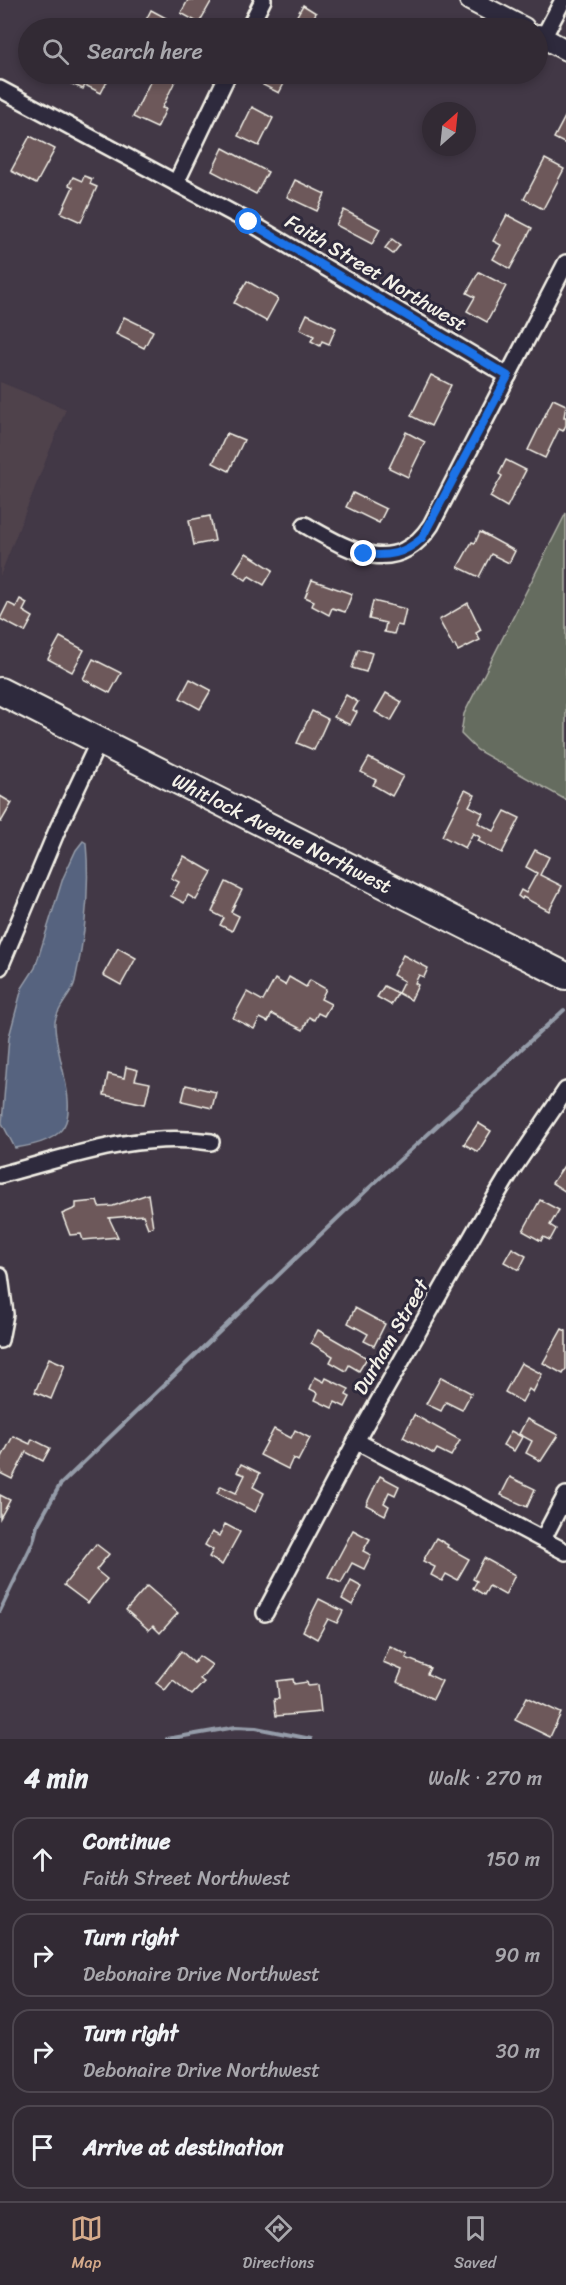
<!DOCTYPE html>
<meta charset="utf-8">
<style>
body{margin:0;font-family:Sriracha,sans-serif;background:#3a323c;color:#f1f3f6}
.compass{position:absolute;left:422px;top:102px;width:54px;height:54px;border-radius:50%;background:#322a34;box-shadow:0 3px 9px #0003;rotate:27deg}
.stop{position:absolute;width:18px;height:18px;margin:-14px;border:4px solid #1a73e8;border-radius:50%;background:#fff}
.stop.end{background:#1a73e8;border-color:#fff;box-shadow:0 2px 6px #0008}
.list{margin:0;padding:0;list-style:none}
h2{display:flex;justify-content:space-between;align-items:center;height:78px;margin:0;padding:0 24px;font-size:26px}
h2 small{font-size:20px;font-weight:400;color:#a8a7ac}
.list li{display:grid;grid-template-columns:39px 1fr auto;gap:18px;align-items:center;box-sizing:border-box;height:84px;margin:0 12px 12px;padding:0 12px;border:2px solid #4d464f;border-radius:18px}
.list b{display:block;font-size:22px;white-space:nowrap}
.list p{margin:0;font-size:20px;white-space:nowrap;color:#a8a7ac}
.list em{font-size:20px;font-style:normal;color:#a8a7ac}
.icon{flex:none;width:33px;height:33px;fill:none;stroke:currentColor;stroke-width:2;stroke-linecap:round;stroke-linejoin:round}
.map{position:relative;flex:none;width:566px;height:1739px;overflow:hidden}
.search{position:absolute;background:#322a34;box-shadow:0 3px 9px #0003;left:18px;right:18px;top:18px;height:66px;display:flex;align-items:center;gap:15px;box-sizing:border-box;padding:0 21px;border-radius:33px;color:#a8a7ac;font-size:22px}
.sheet{height:462px;background:#322a34}
nav{display:flex;justify-content:space-around;align-items:center;box-sizing:border-box;height:84px;border-top:2px solid #4d464f;background:#322a34;font-size:16px;color:#a8a7ac}
nav a{display:grid;justify-items:center;gap:3px}
nav .on{color:#d6ab8b}
.map>svg:first-child{display:block}
</style>
<div class="map">
<svg width="566" height="1739" viewBox="0 0 566 1739">
<rect width="100%" height="100%" fill="#423846"/>
<filter id="ink" filterUnits="userSpaceOnUse"><feTurbulence type="fractalNoise" baseFrequency=".0167" numOctaves="2"/><feDisplacementMap in="SourceGraphic" scale="12" xChannelSelector="R" yChannelSelector="G"/><feConvolveMatrix kernelMatrix="1 2 1 2 8 2 1 2 1" color-interpolation-filters="sRGB"/></filter>
<g filter="url(#ink)">
<!-- built -->
<polygon fill="#4f424c" points="0,382 66,409 0,576"/>
<!-- green -->
<polygon fill="#656c5f" stroke="#acaea4" stroke-width="1.5" points="566,513 566,800 477,750 461,734 464,714"/>
<!-- water -->
<path fill="#56637f" stroke="#959ca9" stroke-width="1.5" d="M83,841L86,843C90,888 85,937 75,981C72,996 57,1006 55,1022C53,1048 78,1102 64,1126C56,1141 30,1146 15,1148L2,1123L9,1037L22,988L35,968L63,878L76,850Z"/>
<g fill="none" stroke-linecap="round" stroke-linejoin="round">
<!-- stream -->
<g stroke="#959ca9" stroke-width="4">
<polyline points="0,1611 33,1542 37,1526 60,1485 369,1188 564,1010"/>
<polyline points="167,1739 236,1727 256,1728 311,1739"/>
</g>
</g>
<!-- building -->
<g fill="#6d595a" stroke="#f4f1e8" stroke-width="1.5">
<polygon points="188,0 212,0 199,23 181,13"/>
<polygon points="303,5 316,13 308,28 290,28"/>
<polygon points="151,10 168,19 163,28 156,28 145,22"/>
<polygon points="68,74 111,74 101,93 85,85 83,89 65,81"/>
<polygon points="154,74 164,74 176,79 162,108 166,109 157,128 133,117"/>
<polygon points="269,74 289,74 279,93 263,85"/>
<polygon points="450,74 469,74 467,79 460,76 457,82 448,77"/>
<polygon points="252,107 273,118 259,146 238,136"/>
<polygon points="566,115 566,144 554,138"/>
<polygon points="30,136 55,149 36,184 11,171"/>
<polygon points="223,148 268,172 256,194 212,171"/>
<polygon points="545,159 564,169 543,209 524,199"/>
<polygon points="84,176 92,179 90,184 97,187 81,222 61,213 73,187 69,185 73,177 82,181"/>
<polygon points="295,180 325,194 317,211 287,197"/>
<polygon points="344,210 380,229 372,244 336,225"/>
<polygon points="507,215 532,228 510,269 493,259 501,245 493,241"/>
<polygon points="392,239 400,245 393,254 385,248"/>
<polygon points="479,272 506,286 487,322 467,311 475,297 467,293"/>
<polygon points="247,281 278,299 266,321 234,303"/>
<polygon points="307,314 336,328 329,344 322,341 320,346 311,341 314,336 300,329"/>
<polygon points="124,317 153,331 144,348 116,334"/>
<polygon points="431,375 451,385 431,426 411,416"/>
<polygon points="553,399 566,405 564,417 566,417 566,425 563,431 559,429 545,458 528,450"/>
<polygon points="406,432 425,442 408,477 389,468"/>
<polygon points="227,433 244,440 229,471 213,463"/>
<polygon points="506,460 526,470 507,507 490,497 502,476 499,474"/>
<polygon points="353,493 386,509 379,523 346,507"/>
<polygon points="210,516 215,541 194,545 189,520"/>
<polygon points="480,532 515,551 509,563 491,554 479,577 458,567 472,542 475,543"/>
<polygon points="246,553 273,570 264,585 249,576 246,580 234,572"/>
<polygon points="312,580 352,594 345,612 332,608 329,615 312,606 314,601 305,597"/>
<polygon points="20,599 27,603 23,611 33,617 25,632 0,619 8,603 16,607"/>
<polygon points="373,601 406,609 402,626 397,625 394,634 384,632 386,623 369,619"/>
<polygon points="468,603 481,630 476,633 480,640 458,651 455,645 453,646 439,620"/>
<polygon points="60,637 84,650 72,672 48,659"/>
<polygon points="358,649 372,653 366,672 352,668"/>
<polygon points="93,659 121,673 110,693 83,679"/>
<polygon points="190,679 211,690 200,709 180,698"/>
<polygon points="386,693 402,702 391,721 375,712"/>
<polygon points="346,695 358,702 353,710 357,712 350,725 334,717"/>
<polygon points="312,711 328,719 314,750 297,743"/>
<polygon points="369,758 403,776 392,796 373,785 376,780 361,772"/>
<polygon points="465,790 475,795 469,806 483,813 478,823 494,831 505,811 520,818 502,853 478,841 480,837 473,833 465,848 442,836"/>
<polygon points="0,796 12,803 1,822 0,822"/>
<polygon points="535,850 549,857 540,875 562,886 549,911 523,897 522,899 518,896 521,890 526,893 537,873 526,867"/>
<polygon points="184,856 212,872 196,900 188,895 184,903 171,896 179,882 171,878"/>
<polygon points="226,882 242,890 231,912 239,916 232,931 220,925 224,918 212,912"/>
<polygon points="118,948 136,958 121,985 103,975"/>
<polygon points="403,955 428,968 424,977 419,975 415,983 418,985 411,1000 398,993 404,981 393,975"/>
<polygon points="289,977 306,987 310,980 326,989 321,999 331,1004 324,1016 318,1013 314,1020 309,1017 303,1030 272,1014 268,1022 260,1018 254,1029 233,1018 247,992 263,1001 275,979 285,985"/>
<polygon points="384,986 398,993 391,1005 377,997"/>
<polygon points="126,1067 138,1070 135,1080 150,1083 145,1104 104,1095 108,1074 124,1078"/>
<polygon points="186,1085 216,1092 212,1108 182,1101"/>
<polygon points="478,1123 491,1131 478,1152 464,1144"/>
<polygon points="566,1163 566,1192 552,1183"/>
<polygon points="148,1194 153,1227 148,1228 143,1215 109,1218 118,1237 83,1240 81,1234 70,1235 62,1214 76,1208 76,1203 97,1201 99,1207 113,1206"/>
<polygon points="540,1200 559,1210 550,1225 556,1229 550,1240 543,1237 541,1241 523,1231"/>
<polygon points="512,1248 526,1256 519,1270 504,1262"/>
<polygon points="355,1308 385,1324 374,1346 364,1341 368,1334 348,1323"/>
<polygon points="562,1329 566,1331 566,1369 563,1374 543,1363"/>
<polygon points="318,1330 367,1358 359,1371 349,1365 346,1371 330,1362 333,1356 311,1343"/>
<polygon points="49,1358 65,1365 51,1399 35,1392"/>
<polygon points="521,1363 542,1374 533,1392 529,1389 522,1402 505,1392"/>
<polygon points="315,1377 324,1382 326,1378 349,1389 346,1395 350,1397 345,1407 335,1402 332,1408 315,1400 318,1393 310,1389"/>
<polygon points="441,1377 471,1393 462,1410 446,1402 441,1411 426,1404"/>
<polygon points="414,1415 460,1440 451,1456 437,1449 434,1454 403,1437"/>
<polygon points="527,1419 558,1435 541,1461 526,1453 532,1441 519,1434"/>
<polygon points="274,1429 291,1438 295,1430 310,1438 298,1461 293,1458 288,1469 260,1455"/>
<polygon points="511,1431 522,1437 514,1451 503,1445"/>
<polygon points="13,1436 30,1444 32,1439 50,1448 43,1461 26,1452 12,1479 0,1473 0,1461"/>
<polygon points="241,1464 260,1473 253,1487 264,1493 255,1512 217,1493 221,1486 236,1493 245,1475 237,1472"/>
<polygon points="380,1476 399,1486 395,1495 389,1492 384,1503 389,1506 385,1515 366,1505"/>
<polygon points="510,1477 535,1489 527,1507 501,1495"/>
<polygon points="0,1495 10,1500 0,1518"/>
<polygon points="225,1524 240,1532 222,1565 209,1557 213,1550 205,1545 212,1532 219,1536"/>
<polygon points="353,1530 370,1539 363,1551 371,1555 364,1569 352,1563 341,1583 328,1577"/>
<polygon points="436,1538 448,1545 447,1547 469,1559 457,1580 446,1574 442,1581 431,1575 435,1567 423,1561"/>
<polygon points="96,1544 109,1554 96,1570 107,1579 88,1603 64,1585"/>
<polygon points="484,1558 515,1575 505,1595 489,1586 484,1595 473,1588 477,1581 473,1579"/>
<polygon points="351,1581 362,1587 352,1605 342,1599"/>
<polygon points="147,1586 178,1613 160,1633 153,1626 149,1630 126,1610"/>
<polygon points="319,1599 343,1611 337,1623 328,1619 317,1639 303,1631"/>
<polygon points="390,1646 408,1655 406,1658 430,1668 427,1674 442,1681 433,1699 397,1682 402,1670 383,1662"/>
<polygon points="181,1651 194,1663 199,1656 212,1665 200,1679 204,1682 192,1695 173,1680 165,1690 156,1683"/>
<polygon points="293,1679 294,1684 307,1682 308,1686 318,1685 321,1712 276,1716 274,1699 279,1699 277,1681"/>
<polygon points="527,1697 561,1713 550,1737 515,1720"/>
</g>
<g fill="none" stroke-linecap="round" stroke-linejoin="round">
<!-- minor casing -->
<g stroke="#f4f1e8" stroke-width="20">
<g id="minor">
<polyline points="249,28 263,0"/>
<polyline points="543,38 563,0"/>
<polyline points="0,89 249,222 508,376"/>
<polyline points="176,183 228,74"/>
<path d="M305,525C349,550 395,579 431,525L566,263"/>
<polyline points="0,967 58,828 99,741"/>
<path d="M0,1175C69,1157 138,1131 211,1142"/>
<polyline points="0,1276 5,1314 0,1340"/>
<polyline points="356,1441 566,1552"/>
<polyline points="543,1539 566,1495"/>
<polyline points="265,1613 356,1441 478,1226 508,1176 566,1090"/>
</g>
</g>
<!-- tertiary casing -->
<g stroke="#f4f1e8" stroke-width="24">
<g id="tertiary">
<polyline points="470,0 524,28"/>
<polyline points="538,35 566,50"/>
</g>
</g>
<!-- trunk casing -->
<g stroke="#f4f1e8" stroke-width="30">
<g id="trunk">
<path id="s1" d="M0,691L566,976"/>
</g>
</g>
<!-- minor -->
<use href="#minor" stroke="#2f2a3d" stroke-width="15"/>
<!-- tertiary -->
<use href="#tertiary" stroke="#2f2a3d" stroke-width="20"/>
<!-- trunk -->
<use href="#trunk" stroke="#2f2a3d" stroke-width="26"/>
</g>
</g>
<g fill="none" stroke-linecap="round" stroke-linejoin="round" filter="url(#ink)">
<!-- route -->
<path stroke="#1a73e8" stroke-width="8" d="M249,222L508,376L422,538C404,554 388,557 364,554"/>
</g>
<g text-anchor="middle" dominant-baseline="central" stroke-width="6" stroke-linejoin="round" paint-order="stroke">
<!-- street labels -->
<g font-size="20" fill="#f4f1e8" stroke="#2f2a3d">
<text transform="translate(376 273) rotate(31)">Faith Street Northwest</text>
<text stroke="none"><textPath href="#s1" startOffset="316">Whitlock Avenue Northwest</textPath></text>
<text transform="translate(391 1337) rotate(-60)">Durham Street</text>
</g>
</g>
</svg>
<svg class="compass" viewBox="-18 -18 36 36"><path d="M0-13l5 13h-10z" fill="#e53935"/><path d="M0 13l5-13h-10z" fill="#a8a7ac"/></svg>
<div class="stop" style="left:249px;top:222px"></div>
<div class="stop end" style="left:364px;top:554px"></div>
<div class="search"><svg class="icon" aria-label="search" viewBox="0 0 24 24"><circle cx="10" cy="10" r="6"/><path d="M15 15l6 6"/></svg>Search here</div>
</div>
<section class="sheet">
<h2>4 min<small>Walk · 270 m</small></h2>
<ul class="list">
<li><svg class="icon" aria-label="ahead" viewBox="0 0 24 24"><path d="M12 20V5M6 11l6-6 6 6"/></svg><div><b>Continue</b><p>Faith Street Northwest</p></div><em>150 m</em></li>
<li><svg class="icon" aria-label="right" viewBox="0 0 24 24"><path d="M7 20v-9h11M14 6l5 5-5 5"/></svg><div><b>Turn right</b><p>Debonaire Drive Northwest</p></div><em>90 m</em></li>
<li><svg class="icon" aria-label="right" viewBox="0 0 24 24"><path d="M7 20v-9h11M14 6l5 5-5 5"/></svg><div><b>Turn right</b><p>Debonaire Drive Northwest</p></div><em>30 m</em></li>
<li><svg class="icon" aria-label="arrive" viewBox="0 0 24 24"><path d="M6 21V4h12l-3 4 3 4H6"/></svg><div><b>Arrive at destination</b></div></li>
</ul>
</section>
<nav>
<a class="on"><svg class="icon" aria-label="map" viewBox="0 0 24 24"><path d="M3 6l6-2 6 2 6-2v14l-6 2-6-2-6 2zM9 4v14M15 6v14"/></svg>Map</a>
<a><svg class="icon" aria-label="directions" viewBox="0 0 24 24"><path d="M12 3l9 9-9 9-9-9zM9 14v-3h6M13 9l2 2-2 2"/></svg>Directions</a>
<a><svg class="icon" aria-label="saved" viewBox="0 0 24 24"><path d="M7 4h10v16l-5-4-5 4z"/></svg>Saved</a>
</nav>
